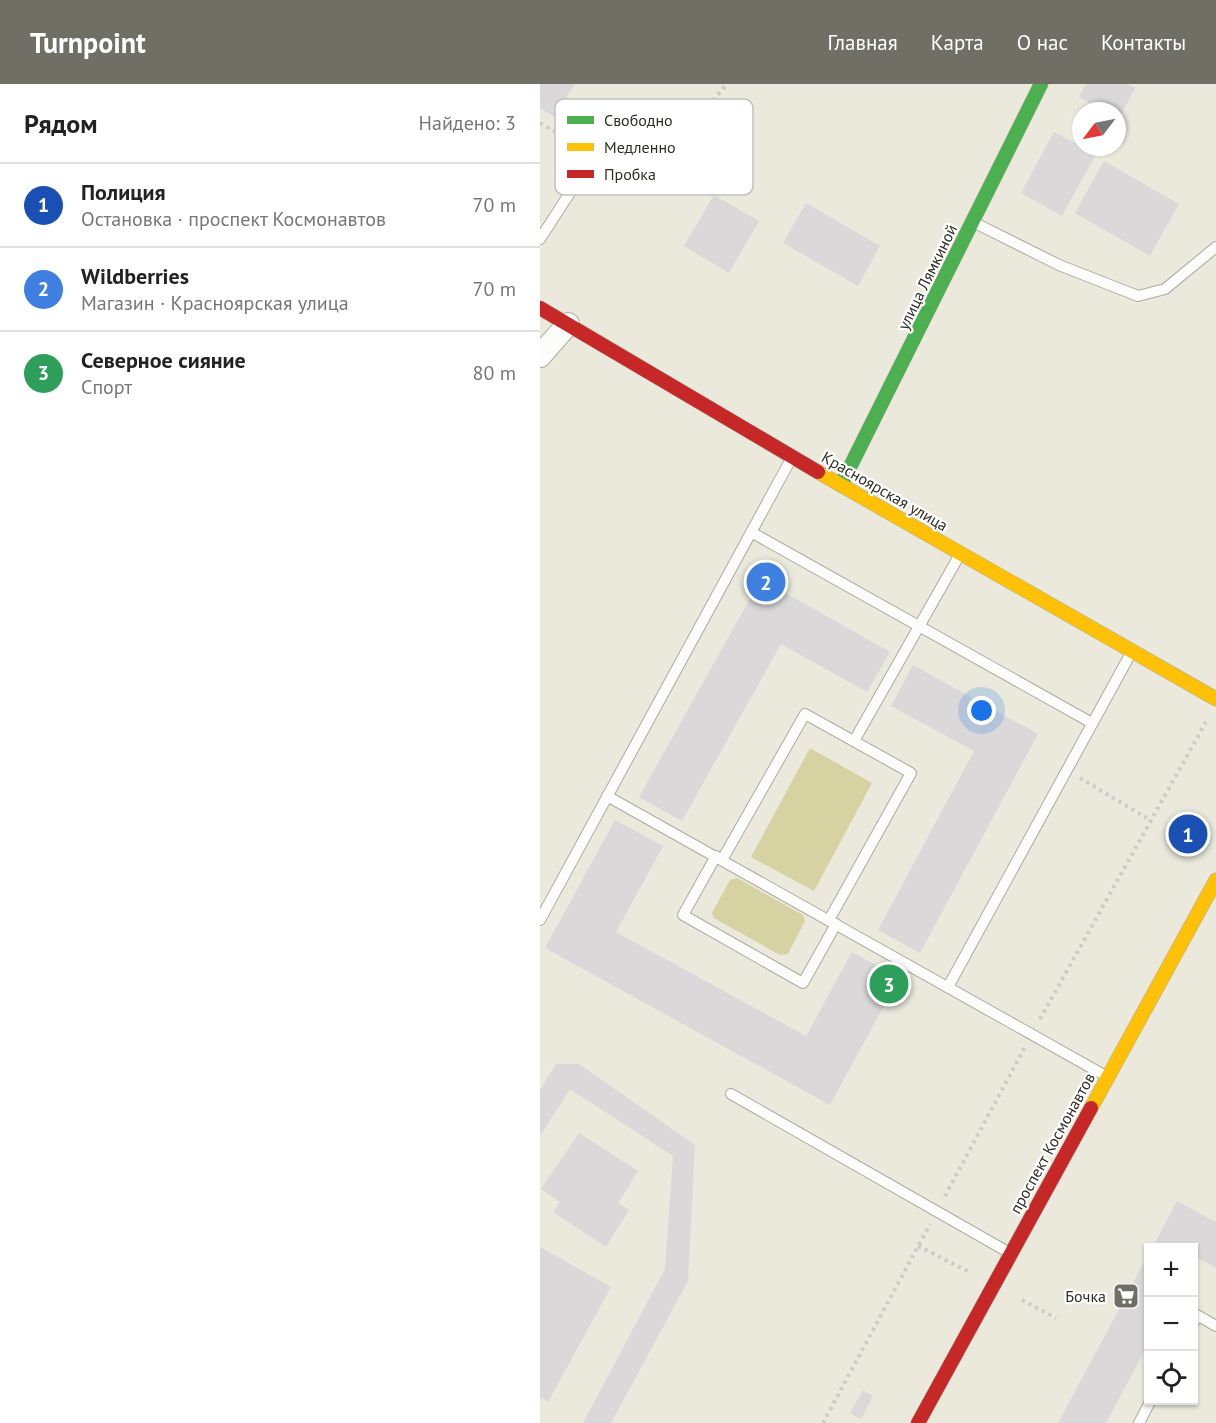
<!DOCTYPE html>
<html lang="ru">
<meta charset="utf-8">
<style>
body{margin:0;font-family:"PT Sans",sans-serif;background:#f6f6f6;color:#222}
.controls{position:absolute;right:18px;bottom:18px;display:grid;overflow:hidden;border-radius:0px;box-shadow:0 2px 4px #0004}
.controls button{width:54px;height:54px;display:grid;place-items:center;padding:0;border:0;border-bottom:2px solid #e0e0e0;background:#fff;color:#222;font:30px sans-serif}
.compass{position:absolute;left:532px;top:18px;width:54px;height:54px;border-radius:50%;background:#fff;box-shadow:0 2px 4px #0004;rotate:238deg}
.you{position:absolute;left:442px;top:627px;width:21px;height:21px;margin:-15px;border:4px solid #fff;border-radius:50%;background:#1a73e8;box-shadow:0 0 0 9px #1a73e833}
.badge{display:grid;place-items:center;width:39px;height:39px;border-radius:50%;background:#706f65;color:#fff;font-size:20px;font-weight:700}
.pin{position:absolute;translate:-50% -50%;border:3px solid #fff;box-shadow:0 2px 6px #0006}
.list{margin:0;padding:0;list-style:none}
h2{display:flex;justify-content:space-between;align-items:center;height:78px;margin:0;padding:0 24px;font-size:26px}
h2 small{font-size:20px;font-weight:400;color:#767676}
.list li{display:grid;grid-template-columns:39px 1fr auto;gap:18px;align-items:center;box-sizing:border-box;height:84px;padding:0 24px;border-top:2px solid #e0e0e0}
.list b{display:block;font-size:22px;white-space:nowrap}
.list p{margin:0;font-size:20px;white-space:nowrap;color:#767676}
.list em{font-size:20px;font-style:normal;color:#767676}
.icon{flex:none;width:33px;height:33px;fill:none;stroke:currentColor;stroke-width:2;stroke-linecap:round;stroke-linejoin:round}
.map{position:relative;flex:none;width:676px;height:1339px;overflow:hidden}
header{display:flex;align-items:center;gap:36px;box-sizing:border-box;height:84px;padding:0 30px;background:#706f65;color:#fff}
header strong{font-size:28px}
nav{display:flex;gap:33px;margin-inline-start:auto;font-size:21px}
main{display:flex}
aside{flex:1;background:#fff}
.map>svg:first-child{display:block}
</style>
<header>
<strong>Turnpoint</strong>
<nav><a>Главная</a><a>Карта</a><a>О нас</a><a>Контакты</a></nav>
</header>
<main>
<aside>
<h2>Рядом<small>Найдено: 3</small></h2>
<ul class="list">
<li><span class="badge" style="background:#1a4fb4">1</span><div><b>Полиция</b><p>Остановка · проспект Космонавтов</p></div><em>70 m</em></li>
<li><span class="badge" style="background:#3f7fe0">2</span><div><b>Wildberries</b><p>Магазин · Красноярская улица</p></div><em>70 m</em></li>
<li><span class="badge" style="background:#2e9e5b">3</span><div><b>Северное сияние</b><p>Спорт</p></div><em>80 m</em></li>
</ul>
</aside>
<div class="map">
<svg width="676" height="1339" viewBox="0 0 676 1339">
<rect width="100%" height="100%" fill="#eae9dc"/>
<!-- green -->
<g fill="#d7d2a2">
<polygon points="270,664 332,699 274,807 211,773"/>
<polygon points="197,794 263,831 265,837 248,870 240,871 174,834 172,829 190,796"/>
</g>
<!-- building -->
<g fill="#dad8d8">
<polygon points="0,0 34,0 15,33 0,24"/>
<polygon points="546,0 587,0 595,4 579,34 577,27 565,27 539,13"/>
<polygon points="514,48 556,70 522,132 481,109"/>
<polygon points="564,77 639,120 610,172 535,129"/>
<polygon points="174,111 219,137 189,189 144,162"/>
<polygon points="266,119 340,162 318,202 243,159"/>
<polygon points="221,495 350,568 327,608 241,560 142,737 99,713"/>
<polygon points="373,581 498,650 380,869 338,846 434,667 351,622"/>
<polygon points="75,736 123,762 76,848 266,952 312,868 359,894 290,1021 5,864"/>
<polygon points="16,980 39,980 155,1061 148,1197 71,1339 43,1339 125,1185 133,1072 30,1005 0,1052 0,1006"/>
<polygon points="39,1049 98,1087 78,1119 89,1126 66,1163 13,1128 20,1118 1,1105"/>
<polygon points="637,1117 676,1138 676,1184 656,1173 654,1177 654,1164 612,1164"/>
<polygon points="0,1163 71,1203 8,1318 0,1313"/>
<polygon points="608,1171 608,1260 589,1296 566,1339 518,1339"/>
<polygon points="323,1306 333,1312 321,1335 310,1329"/>
</g>
<g fill="none" stroke-linecap="round" stroke-linejoin="round">
<!-- lane casing -->
<g stroke="#acaba1" stroke-width="12">
<g id="lane">
<polyline points="435,139 519,181 598,212 625,205 676,163"/>
<polyline points="0,155 77,36"/>
<polyline points="211,448 552,639"/>
<polyline points="314,657 419,472"/>
<polyline points="67,712 564,991"/>
<polyline points="176,772 143,831 263,899 296,840"/>
<polyline points="182,776 265,630 371,689 289,836"/>
<polyline points="0,836 251,375"/>
<polyline points="408,903 591,569"/>
<polyline points="191,1010 468,1168"/>
<polyline points="654,1238 657,1231 676,1242"/>
<polyline points="599,1339 611,1316"/>
</g>
</g>
<!-- street casing -->
<g stroke="#acaba1" stroke-width="24">
<polyline id="street" points="0,272 28,240"/>
</g>
<!-- fast casing -->
<g stroke="#acaba1" stroke-width="15">
<polyline id="fast" points="301,401 501,0"/>
</g>
<!-- slow casing -->
<g stroke="#acaba1" stroke-width="15">
<g id="slow">
<polyline points="278,388 676,615"/>
<polyline points="551,1024 676,796"/>
</g>
</g>
<!-- jam casing -->
<g stroke="#acaba1" stroke-width="15">
<g id="jam">
<polyline points="0,224 278,388"/>
<polyline points="378,1339 551,1024"/>
</g>
</g>
<!-- path -->
<g stroke="#cbcbc7" stroke-width="4" stroke-dasharray="3 4.5" stroke-linecap="butt">
<polyline points="0,39 41,62"/>
<polyline points="79,64 154,46 170,20 187,0"/>
<polyline points="540,694 612,737"/>
<polyline points="500,935 666,638"/>
<polyline points="405,1112 485,963"/>
<polyline points="378,1162 431,1189"/>
<polyline points="482,1216 516,1234"/>
<polyline points="283,1339 390,1140"/>
</g>
<!-- lane -->
<use href="#lane" stroke="#fcfcfa" stroke-width="10"/>
<!-- street -->
<use href="#street" stroke="#fcfcfa" stroke-width="22"/>
<!-- fast -->
<use href="#fast" stroke="#4caf50" stroke-width="14"/>
<!-- slow -->
<use href="#slow" stroke="#ffc107" stroke-width="14"/>
<!-- jam -->
<use href="#jam" stroke="#c62828" stroke-width="14"/>
</g>
<!-- icons -->
<defs>
<g id="supermarket-square" transform="scale(1.35)"><rect x="-9" y="-9" width="18" height="18" rx="4" fill="#706f65" stroke="#fff"/><path d="M-6-5.5h2.5l.6 2H6L4.5 2H-2.5L-4.4-4H-6ZM-1.5 3.2a1.3 1.3 0 1 0 .1 0ZM3 3.2a1.3 1.3 0 1 0 .1 0Z" fill="#fff"/></g>
</defs>
<g fill-rule="evenodd">
<use href="#supermarket-square" x="586" y="1212"/>
</g>
<g text-anchor="middle" dominant-baseline="central" stroke-width="4.5" stroke-linejoin="round" paint-order="stroke">
<!-- street labels -->
<g font-size="16" fill="#2f2e25" stroke="#fff">
<text transform="translate(387 193) rotate(-64)">улица Лямкиной</text>
<text transform="translate(345 407) rotate(30)">Красноярская улица</text>
<text transform="translate(512 1059) rotate(-61)">проспект Космонавтов</text>
</g>
<!-- poi labels -->
<g font-size="16" fill="#2f2e25" stroke="#fff" text-anchor="end">
<text x="566" y="1212">Бочка</text>
</g>
</g>
<!-- legend -->
<rect x="15" y="15" width="198" height="96" rx="9" fill="#fff" stroke="#c1c0be" stroke-width="1.5"/>
<rect x="27" y="32" width="27" height="8" fill="#4caf50"/>
<rect x="27" y="59" width="27" height="8" fill="#ffc107"/>
<rect x="27" y="86" width="27" height="8" fill="#c62828"/>
<g font-size="16" fill="#2f2e25">
<text x="64" y="42">Свободно</text>
<text x="64" y="69">Медленно</text>
<text x="64" y="96">Пробка</text>
</g>
</svg>
<div class="controls">
<button>+</button>
<button>−</button>
<button><svg class="icon" aria-label="locate" viewBox="0 0 24 24"><circle cx="12" cy="12" r="6"/><path d="M12 2v4M12 18v4M2 12h4M18 12h4"/></svg></button>
</div>
<svg class="compass" viewBox="-18 -18 36 36"><path d="M0-13l5 13h-10z" fill="#e53935"/><path d="M0 13l5-13h-10z" fill="#767676"/></svg>
<div class="you"></div>
<div class="pin badge" style="left:648px;top:750px;background:#1a4fb4">1</div>
<div class="pin badge" style="left:226px;top:498px;background:#3f7fe0">2</div>
<div class="pin badge" style="left:349px;top:900px;background:#2e9e5b">3</div>
</div>
</main>
